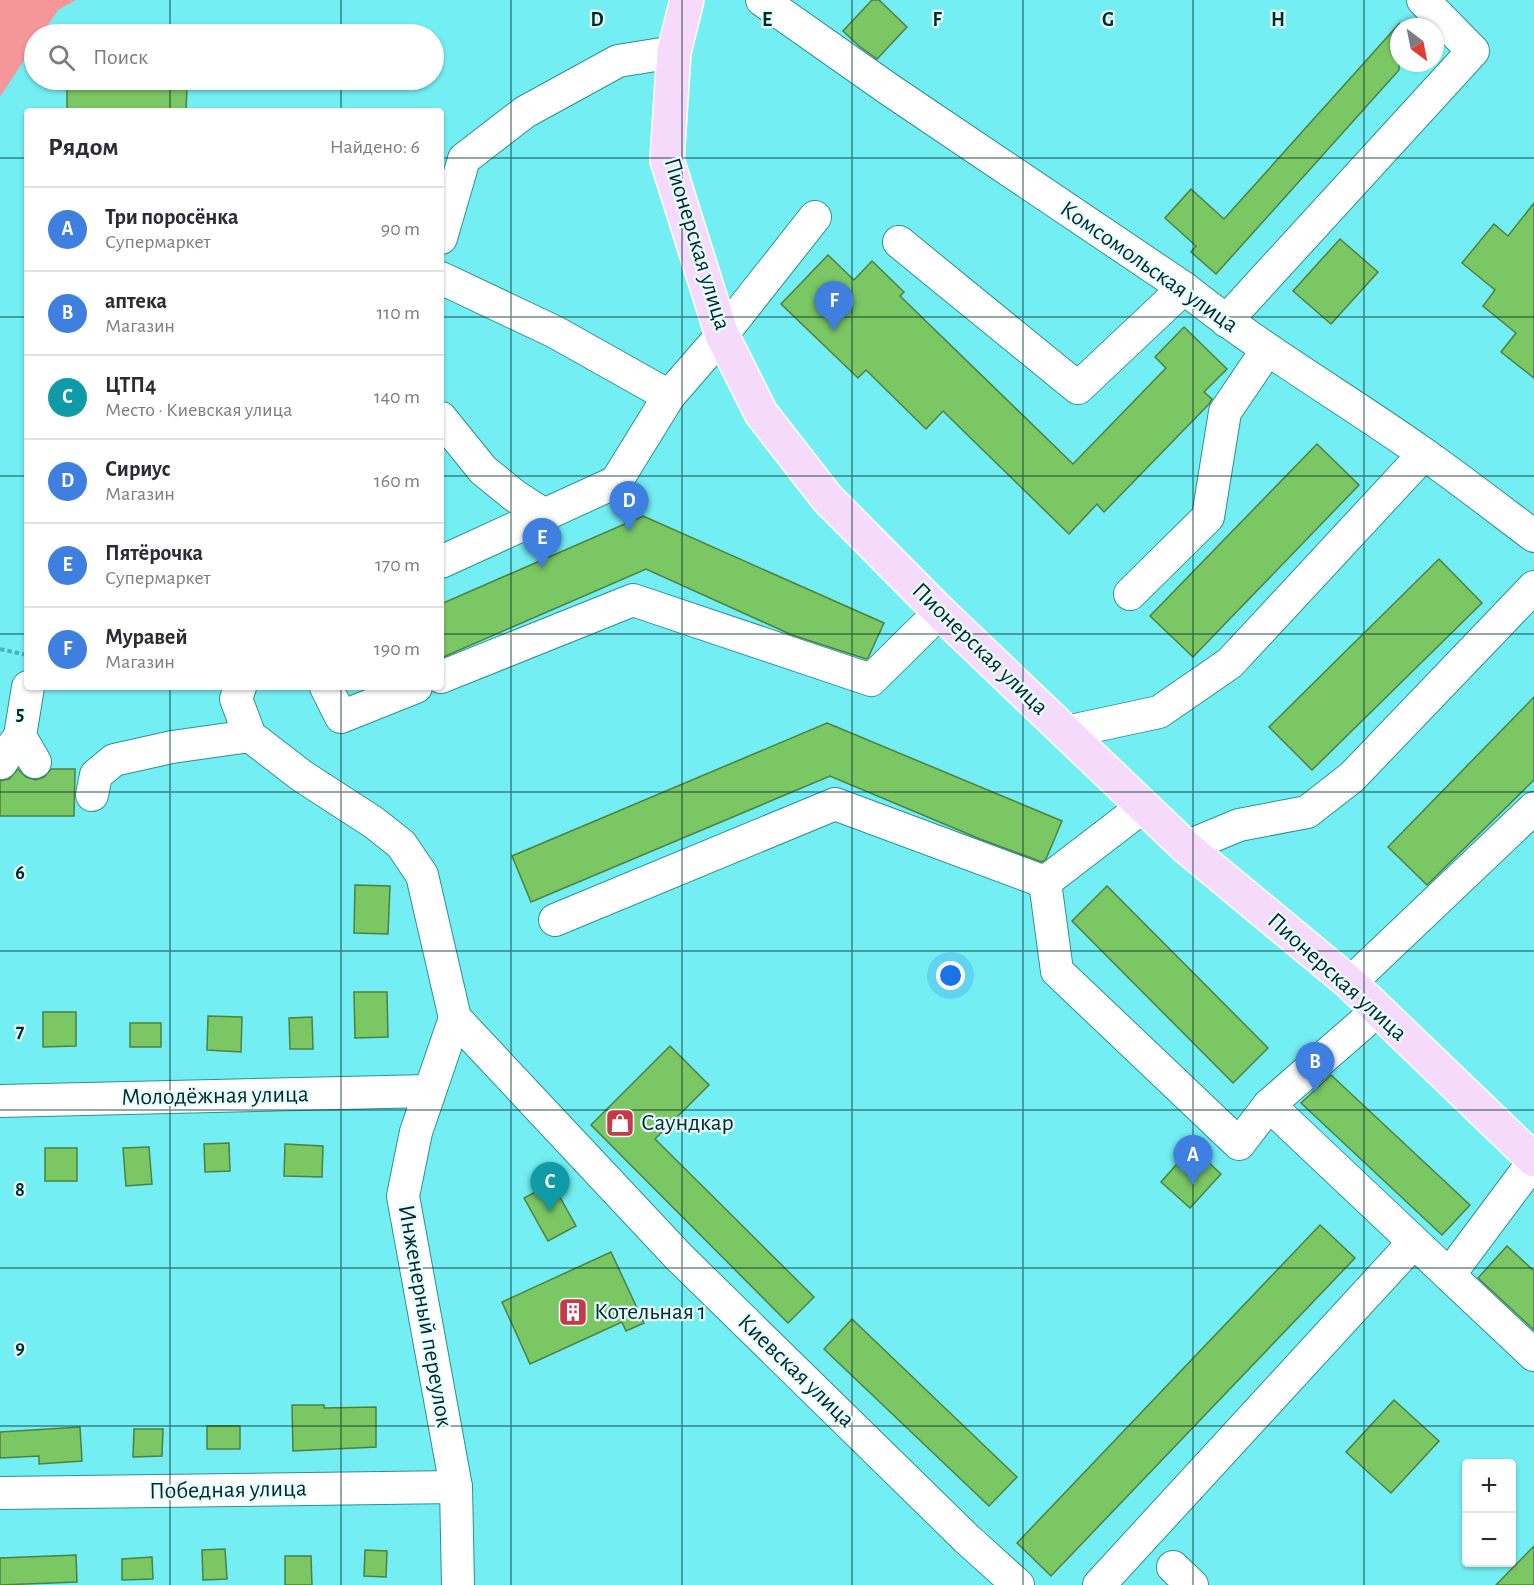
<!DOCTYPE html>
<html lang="ru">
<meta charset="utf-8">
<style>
body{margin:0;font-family:"Alegreya Sans",sans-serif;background:#f7f7f7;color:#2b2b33}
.controls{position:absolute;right:18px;bottom:18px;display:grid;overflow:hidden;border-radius:6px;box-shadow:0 2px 4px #0004}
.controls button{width:54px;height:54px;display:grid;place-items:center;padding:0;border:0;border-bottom:2px solid #e1e1e2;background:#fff;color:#2b2b33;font:30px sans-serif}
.compass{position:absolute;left:1390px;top:18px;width:54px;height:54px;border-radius:50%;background:#fff;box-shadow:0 2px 4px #0004;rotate:148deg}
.you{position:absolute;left:951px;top:976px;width:21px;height:21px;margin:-15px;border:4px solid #fff;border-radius:50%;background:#1a73e8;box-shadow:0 0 0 9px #1a73e833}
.badge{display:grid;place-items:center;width:39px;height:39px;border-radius:50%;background:#7c3aed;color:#fff;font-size:20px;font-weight:700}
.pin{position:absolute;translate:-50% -50px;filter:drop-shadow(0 2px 3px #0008)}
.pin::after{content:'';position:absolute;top:32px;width:21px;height:18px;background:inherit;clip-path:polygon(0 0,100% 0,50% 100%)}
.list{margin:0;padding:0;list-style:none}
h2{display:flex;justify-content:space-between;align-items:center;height:78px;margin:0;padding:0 24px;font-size:26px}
h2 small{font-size:20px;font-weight:400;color:#7c7c81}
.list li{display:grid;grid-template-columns:39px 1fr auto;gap:18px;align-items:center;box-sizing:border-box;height:84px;padding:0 24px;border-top:2px solid #e1e1e2}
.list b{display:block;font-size:22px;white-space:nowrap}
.list p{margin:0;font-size:20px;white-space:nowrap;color:#7c7c81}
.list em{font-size:20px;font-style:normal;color:#7c7c81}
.icon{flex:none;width:33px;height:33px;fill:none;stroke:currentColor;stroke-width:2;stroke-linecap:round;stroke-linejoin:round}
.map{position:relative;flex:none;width:1534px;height:1585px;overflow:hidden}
.search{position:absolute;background:#fff;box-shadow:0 2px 4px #0004;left:24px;top:24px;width:420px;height:66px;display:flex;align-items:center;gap:15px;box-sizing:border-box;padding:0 21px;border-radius:33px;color:#7c7c81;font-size:22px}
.panel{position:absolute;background:#fff;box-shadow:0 2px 4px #0004;left:24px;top:108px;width:420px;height:582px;border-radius:6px}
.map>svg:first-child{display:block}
</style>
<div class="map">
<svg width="1534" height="1585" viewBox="0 0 1534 1585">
<rect width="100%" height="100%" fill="#73eef3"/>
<!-- green -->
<polygon fill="#f59799" points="0,0 76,0 58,10 42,34 34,34 34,45 0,97"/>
<!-- building -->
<g fill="#7bc764" stroke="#4e803f" stroke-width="1.5">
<polygon points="872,0 879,0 907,27 877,59 859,46 843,31"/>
<polygon points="1399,24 1399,70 1216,274 1191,252 1196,246 1165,218 1191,189 1224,219"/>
<polygon points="67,86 187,87 186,111 67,111"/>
<polygon points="1534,203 1534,378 1501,352 1516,333 1483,306 1495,290 1462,263 1494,224 1508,236"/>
<polygon points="1340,239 1378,272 1331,324 1293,291"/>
<polygon points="828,255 854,280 872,261 904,292 900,296 1073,464 1166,368 1155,357 1184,327 1227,369 1204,392 1212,399 1209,404 1104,512 1097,504 1069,534 943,411 926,429 866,370 858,378 781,304"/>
<polygon points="1317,444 1359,485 1193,657 1150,616"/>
<polygon points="643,516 884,623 868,658 866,659 792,635 646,569 441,658 441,604"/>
<polygon points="1439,559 1482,603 1312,770 1269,727"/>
<polygon points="1534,697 1534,780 1427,885 1388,847"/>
<polygon points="827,723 1062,821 1046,859 1042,862 980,839 830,776 531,902 512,856"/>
<polygon points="18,769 26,777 36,780 44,777 51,769 75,769 74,816 0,816 0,781 9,779"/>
<polygon points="355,885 390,886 388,934 354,933"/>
<polygon points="1107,886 1268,1048 1233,1083 1072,921"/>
<polygon points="354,992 387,992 388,1037 355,1038"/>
<polygon points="43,1012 76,1012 76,1046 43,1047"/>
<polygon points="208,1016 242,1017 241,1052 207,1050"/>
<polygon points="312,1017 313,1049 290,1049 289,1018"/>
<rect x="130" y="1023" width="31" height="24"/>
<polygon points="670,1046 709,1085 655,1139 814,1297 788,1323 591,1125"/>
<polygon points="1331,1075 1470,1205 1442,1235 1301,1103"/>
<polygon points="229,1143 230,1171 205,1172 204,1144"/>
<polygon points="285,1144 323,1146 322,1177 284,1176"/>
<polygon points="149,1147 152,1184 126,1186 123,1148"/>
<polygon points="1192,1147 1221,1174 1190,1208 1161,1182"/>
<rect x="45" y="1148" width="32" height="33"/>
<polygon points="552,1183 576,1226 548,1241 524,1198"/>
<polygon points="1320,1225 1355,1258 1051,1576 1017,1543"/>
<polygon points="1507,1246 1534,1271 1534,1330 1478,1278"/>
<polygon points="611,1252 644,1323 626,1331 622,1322 530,1364 502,1302"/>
<polygon points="852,1319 1017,1477 989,1506 824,1349"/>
<polygon points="1394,1400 1439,1441 1391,1493 1346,1452"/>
<polygon points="292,1405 324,1405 324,1408 376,1407 376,1447 293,1451"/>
<rect x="207" y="1426" width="33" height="23"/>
<polygon points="80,1427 82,1461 39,1464 39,1456 0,1458 0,1432"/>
<polygon points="134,1429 163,1429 162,1456 133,1457"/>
<polygon points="1534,1546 1534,1585 1496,1585"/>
<polygon points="225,1549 227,1579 203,1580 202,1550"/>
<polygon points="365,1550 387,1551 386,1577 364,1576"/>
<polygon points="76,1555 77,1582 0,1585 0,1558"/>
<polygon points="285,1556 311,1556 312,1585 285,1585"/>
<polygon points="152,1557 153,1579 122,1580 122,1559"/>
</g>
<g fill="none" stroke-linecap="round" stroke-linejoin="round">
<!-- minor casing -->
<g stroke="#2e9094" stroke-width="34">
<g id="minor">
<path d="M762,0L890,90L1184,288C1260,349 1345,398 1424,454C1461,480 1497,508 1534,536"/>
<polyline points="441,238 464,159 525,112 618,61 674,52"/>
<polyline points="899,242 1078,388 1184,288"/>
<polyline points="441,278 555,332 669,396"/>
<polyline points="1226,321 1473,51 1423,0"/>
<polyline points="441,418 483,470 515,496 546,516"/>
<polyline points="441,562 616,482 669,396 722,335 815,217"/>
<polyline points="1130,594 1208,517 1225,412 1267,350"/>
<polyline points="441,677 633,600 871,680 940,612"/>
<polyline points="28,687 20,736 35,762"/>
<polyline points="240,687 236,699 250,736 302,776 373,822 401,844 422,875 455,1018 679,1257 967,1539 1018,1585"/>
<polyline points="326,687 341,717 416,687"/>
<polyline points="1066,732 1159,712 1230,663 1424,454"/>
<polyline points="1,763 20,736"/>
<polyline points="92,795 96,775 114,760 172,747 250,736"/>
<polyline points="1186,847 1239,825 1307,812 1352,777 1534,587"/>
<polyline points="1045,882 1057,971 1239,1144 1269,1105 1377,1011"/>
<polyline points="555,920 835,804 1045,882 1144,806"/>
<polyline points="1350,983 1534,808"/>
<polyline points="455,1018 416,1132 403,1196 456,1487 458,1585"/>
<polyline points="0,1101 429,1091"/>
<polyline points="1269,1105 1449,1275 1534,1161"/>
<polyline points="1449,1275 1534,1355"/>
<polyline points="0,1493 456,1487"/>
<polyline points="1173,1567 1192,1585"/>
<polyline points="1099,1585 1414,1242"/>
</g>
</g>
<!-- major casing -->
<g stroke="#fff" stroke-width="36">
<polyline id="major" points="687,0 674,52 667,160 722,335 761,413 827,498 940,612 1186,847 1350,983 1534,1160"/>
</g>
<!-- path -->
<polyline stroke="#4fb1b5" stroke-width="4" stroke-dasharray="4.5 3" stroke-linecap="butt" points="0,649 27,655"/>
<!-- minor -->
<use href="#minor" stroke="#fff" stroke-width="32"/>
<!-- major -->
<use href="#major" stroke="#f5dafc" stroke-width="33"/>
</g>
<!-- grid -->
<path fill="none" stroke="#002a2c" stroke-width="1.5" stroke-opacity="0.55" d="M170,0V34M341,0V34M511,0V1585M682,0V1585M852,0V1585M1023,0V1585M1193,0V1585M1364,0V1585M170,80V111M341,80V111M0,158H27M441,158H1534M0,317H27M441,317H1534M0,476H27M441,476H1534M0,634H27M441,634H1534M170,687V1585M341,687V1585M0,792H1534M0,951H1534M0,1110H1534M0,1268H1534M0,1426H1534"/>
<!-- icons -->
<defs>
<g id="shop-square" transform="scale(1.5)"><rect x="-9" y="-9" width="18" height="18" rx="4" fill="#c83849" stroke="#e8fefe"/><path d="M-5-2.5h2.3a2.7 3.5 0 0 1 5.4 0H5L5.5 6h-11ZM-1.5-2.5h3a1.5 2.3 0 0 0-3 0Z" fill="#fff"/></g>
<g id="building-square" transform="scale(1.5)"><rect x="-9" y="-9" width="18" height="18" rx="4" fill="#c83849" stroke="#e8fefe"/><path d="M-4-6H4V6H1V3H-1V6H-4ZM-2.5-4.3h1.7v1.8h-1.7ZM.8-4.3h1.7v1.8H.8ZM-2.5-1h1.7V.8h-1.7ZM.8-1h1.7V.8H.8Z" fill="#fff"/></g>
</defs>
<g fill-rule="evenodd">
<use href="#shop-square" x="620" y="1123"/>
<use href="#building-square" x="573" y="1312"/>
</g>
<g text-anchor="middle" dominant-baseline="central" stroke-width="4.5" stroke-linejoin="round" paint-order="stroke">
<!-- street labels -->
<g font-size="24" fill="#002a2c" stroke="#e8fefe">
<text transform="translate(697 244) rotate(73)">Пионерская улица</text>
<text transform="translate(1149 267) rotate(35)">Комсомольская улица</text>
<text transform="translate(980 649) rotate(44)">Пионерская улица</text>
<text transform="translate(1337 977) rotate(42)">Пионерская улица</text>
<text transform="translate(215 1096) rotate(-1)">Молодёжная улица</text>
<text transform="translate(425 1316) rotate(80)">Инженерный переулок</text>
<text transform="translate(796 1371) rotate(44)">Киевская улица</text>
<text transform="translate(228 1490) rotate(-1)">Победная улица</text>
</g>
<!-- poi labels -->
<g font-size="24" fill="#002a2c" stroke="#e8fefe" text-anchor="start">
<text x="641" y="1123">Саундкар</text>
<text x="594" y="1312">Котельная 1</text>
</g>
</g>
<g font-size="20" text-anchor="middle" font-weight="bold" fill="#002a2c" stroke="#e8fefe" stroke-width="4.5" stroke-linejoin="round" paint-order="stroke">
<text x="597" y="26">D</text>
<text x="767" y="26">E</text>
<text x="937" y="26">F</text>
<text x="1108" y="26">G</text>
<text x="1278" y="26">H</text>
<text x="20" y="720">5</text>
<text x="20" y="879">6</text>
<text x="20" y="1037">7</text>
<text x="20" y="1196">8</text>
<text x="20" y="1354">9</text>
</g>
</svg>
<div class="controls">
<button>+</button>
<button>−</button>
</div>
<svg class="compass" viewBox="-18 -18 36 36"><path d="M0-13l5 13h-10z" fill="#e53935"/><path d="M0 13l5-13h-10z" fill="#7c7c81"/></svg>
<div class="you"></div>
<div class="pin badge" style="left:1193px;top:1185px;background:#3f7fe0">A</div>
<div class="pin badge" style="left:1315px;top:1092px;background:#3f7fe0">B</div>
<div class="pin badge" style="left:550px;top:1212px;background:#0f9aa8">C</div>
<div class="pin badge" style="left:629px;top:531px;background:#3f7fe0">D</div>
<div class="pin badge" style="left:542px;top:568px;background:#3f7fe0">E</div>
<div class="pin badge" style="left:834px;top:331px;background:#3f7fe0">F</div>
<div class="search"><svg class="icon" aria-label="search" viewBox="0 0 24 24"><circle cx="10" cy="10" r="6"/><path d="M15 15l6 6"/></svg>Поиск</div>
<section class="panel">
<h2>Рядом<small>Найдено: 6</small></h2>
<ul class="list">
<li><span class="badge" style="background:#3f7fe0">A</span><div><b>Три поросёнка</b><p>Супермаркет</p></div><em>90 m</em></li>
<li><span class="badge" style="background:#3f7fe0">B</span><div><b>аптека</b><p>Магазин</p></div><em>110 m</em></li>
<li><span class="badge" style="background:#0f9aa8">C</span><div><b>ЦТП4</b><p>Место · Киевская улица</p></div><em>140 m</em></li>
<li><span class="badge" style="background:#3f7fe0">D</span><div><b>Сириус</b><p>Магазин</p></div><em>160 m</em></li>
<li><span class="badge" style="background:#3f7fe0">E</span><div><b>Пятёрочка</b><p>Супермаркет</p></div><em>170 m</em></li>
<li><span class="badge" style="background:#3f7fe0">F</span><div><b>Муравей</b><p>Магазин</p></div><em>190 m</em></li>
</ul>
</section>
</div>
